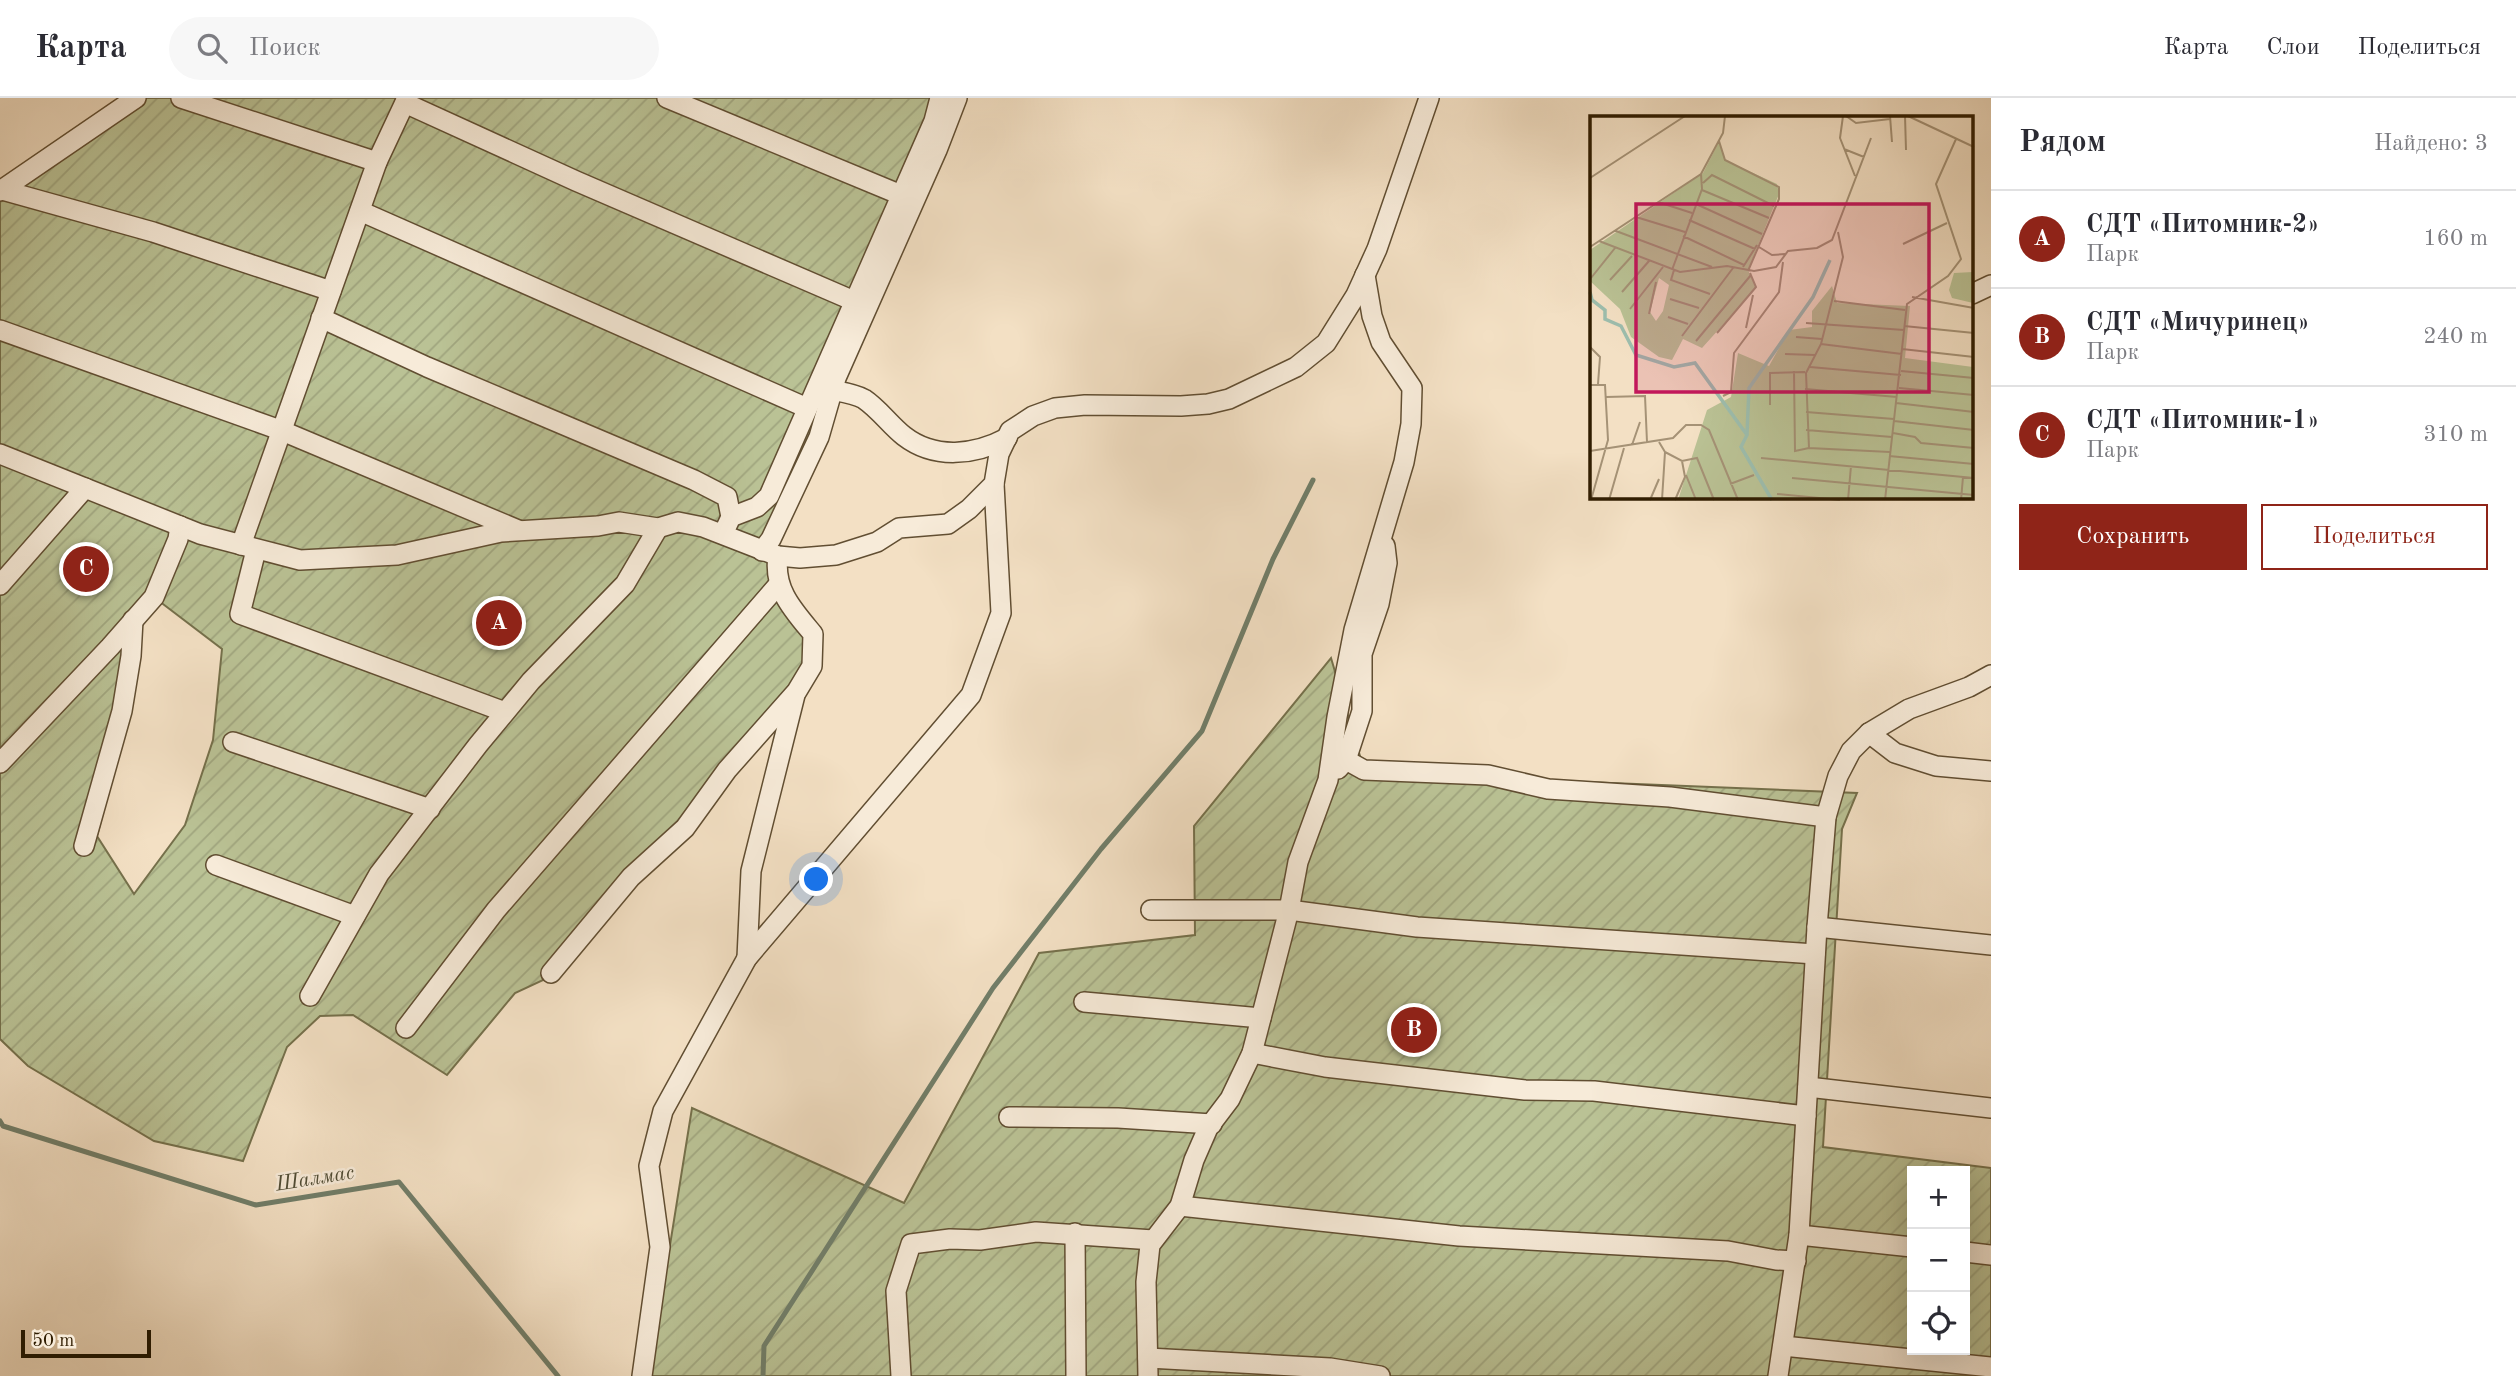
<!DOCTYPE html>
<html lang="ru">
<meta charset="utf-8">
<style>
body{margin:0;font-family:"Old Standard TT",serif;background:#f7f7f7;color:#2b2b33}
.controls{position:absolute;right:21px;bottom:21px;display:grid;overflow:hidden;border-radius:0px;box-shadow:0 7px 28px #0002}
.controls button{width:63px;height:63px;display:grid;place-items:center;padding:0;border:0;border-bottom:2px solid #e1e1e2;background:#fff;color:#2b2b33;font:35px sans-serif}
.scale{position:absolute;left:21px;bottom:18px;width:130px;box-sizing:border-box;padding-left:7px;border:4px solid #301d01;border-top:0;font-size:19px;line-height:24px;white-space:nowrap;color:#301d01;-webkit-text-stroke:5px #f7ebd9;paint-order:stroke}
.you{position:absolute;left:817px;top:782px;width:24px;height:24px;margin:-18px;border:5px solid #fff;border-radius:50%;background:#1a73e8;box-shadow:0 0 0 10px #1a73e833}
.badge{display:grid;place-items:center;width:46px;height:46px;border-radius:50%;background:#8f2418;color:#fff;font-size:23px;font-weight:700}
.pin{position:absolute;translate:-50% -50%;border:4px solid #fff;box-shadow:0 2px 7px #0006}
.list{margin:0;padding:0;list-style:none}
h2{display:flex;justify-content:space-between;align-items:center;height:91px;margin:0;padding:0 28px;font-size:30px}
h2 small{font-size:23px;font-weight:400;color:#7c7c81}
.list li{display:grid;grid-template-columns:46px 1fr auto;gap:21px;align-items:center;box-sizing:border-box;height:98px;padding:0 28px;border-top:2px solid #e1e1e2}
.list b{display:block;font-size:26px;white-space:nowrap}
.list p{margin:0;font-size:23px;white-space:nowrap;color:#7c7c81}
.list em{font-size:23px;font-style:normal;color:#7c7c81}
.actions{display:flex;gap:14px;padding:21px 28px}
.actions a{flex:1;padding:16px 0;border:2px solid #8f2418;border-radius:0px;text-align:center;font-size:24px;color:#8f2418}
.actions .main{background:#8f2418;color:#fff}
.icon{flex:none;width:38px;height:38px;fill:none;stroke:currentColor;stroke-width:2;stroke-linecap:round;stroke-linejoin:round}
.map{position:relative;flex:none;width:1991px;height:1278px;overflow:hidden}
header{display:flex;align-items:center;gap:42px;box-sizing:border-box;height:98px;padding:0 35px;background:#fff;border-bottom:2px solid #e1e1e2}
header strong{font-size:33px}
nav{display:flex;gap:38px;margin-inline-start:auto;font-size:24px}
.search{width:490px;height:63px;background:#f7f7f7;display:flex;align-items:center;gap:18px;box-sizing:border-box;padding:0 24px;border-radius:38px;color:#7c7c81;font-size:26px}
main{display:flex}
aside{flex:1;background:#fff}
.map>svg:first-child{display:block}
</style>
<header>
<strong>Карта</strong>
<div class="search"><svg class="icon" aria-label="search" viewBox="0 0 24 24"><circle cx="10" cy="10" r="6"/><path d="M15 15l6 6"/></svg>Поиск</div>
<nav><a>Карта</a><a>Слои</a><a>Поделиться</a></nav>
</header>
<main>
<div class="map">
<svg width="1991" height="1278" viewBox="0 0 1991 1278">
<defs>
<pattern id="garden-furrows" width="10" height="10" patternUnits="userSpaceOnUse" patternTransform="scale(1.75)"><rect width="10" height="10" fill="#bac295"/><path d="M-1 1l2-2M0 10L10 0M9 11l2-2" fill="none" stroke="#a0a67f"/></pattern>
</defs>
<rect width="100%" height="100%" fill="#f3e0c4"/>
<filter id="stains"><feTurbulence type="fractalNoise" baseFrequency=".00286" numOctaves="4"/><feColorMatrix values="0 0 0 0 .2 0 0 0 0 .09 0 0 0 0 .02 0 0 0 .5 -.17"/></filter>
<radialGradient id="worn" r=".72"><stop offset=".6" stop-color="#630" stop-opacity="0"/><stop offset="1" stop-color="#630" stop-opacity=".3"/></radialGradient>
<!-- garden -->
<g fill="url(#garden-furrows)" stroke="#75704b" stroke-width="2" fill-rule="evenodd">
<path d="M141,0H954L771,435L816,571L554,877L515,895L447,977L353,917L320,918L287,949L243,1063L154,1043L28,968L0,941V97ZM159,503L222,551L213,642L185,727L134,796L97,738L126,627L140,528Z"/>
<path d="M1331,560L1365,675L1857,695L1842,731L1823,1049L1991,1070V1278H649L692,1010L904,1105L1039,855L1195,837L1194,728ZM1912,1073H1965V1252H1912Z"/>
</g>
<g fill="none" stroke-linecap="round" stroke-linejoin="round">
<!-- stream -->
<g stroke="#717e69" stroke-width="5">
<polyline points="0,1023 3,1028 256,1107 399,1084 558,1278"/>
<polyline points="763,1278 764,1248 993,890 1101,751 1202,633 1273,461 1313,382"/>
</g>
<!-- minor casing -->
<g stroke="#614e32" stroke-width="22">
<g id="minor">
<polyline points="181,0 377,64"/>
<polyline points="667,0 901,97"/>
<polyline points="405,5 576,83 854,203"/>
<polyline points="2,92 153,134 331,193"/>
<polyline points="0,93 136,0"/>
<polyline points="360,113 807,310"/>
<polyline points="1972,196 1991,187"/>
<polyline points="321,220 427,269 694,382 727,399 731,419"/>
<polyline points="0,232 280,332 518,432"/>
<path d="M832,292C842,294 855,296 864,301C879,311 890,327 904,338C935,362 975,357 1007,340"/>
<polyline points="0,356 200,436 300,462 397,457 501,434 598,428 619,424 658,430 678,424 703,429 778,458 800,460 836,457 877,444 899,430 948,426 969,411 994,386 999,356 1010,333 1033,318 1055,310 1085,307 1181,308 1208,306 1229,301 1296,269 1326,245 1356,197 1377,151 1429,0"/>
<polyline points="723,436 731,419 757,409 769,398 934,23 940,0"/>
<polyline points="241,447 377,64 407,0"/>
<polyline points="256,452 240,516 505,614"/>
<polyline points="762,453 771,441 819,339 836,280 937,52 957,0"/>
<polyline points="0,487 85,390"/>
<polyline points="1869,635 1895,655 1936,668 1991,673"/>
<polyline points="233,644 430,711"/>
<polyline points="1346,662 1364,672 1488,677 1548,691 1670,699 1826,719"/>
<polyline points="0,665 110,549 154,499 178,441 180,428"/>
<polyline points="1338,671 1346,662 1362,613 1362,556 1379,506 1387,465 1385,448"/>
<polyline points="84,748 122,613 131,558 133,522"/>
<polyline points="216,767 355,818"/>
<polyline points="1151,812 1289,812 1417,829 1815,856"/>
<polyline points="1817,829 1991,847"/>
<polyline points="747,860 751,773 795,597"/>
<path d="M551,875L631,779L685,730L727,672L797,593L812,568L813,536C793,512 773,491 778,458"/>
<polyline points="310,898 379,776 478,647 531,583 625,486 658,430"/>
<polyline points="1084,904 1261,920"/>
<polyline points="406,930 496,812 779,486"/>
<polyline points="1252,955 1325,969 1525,992 1594,993 1806,1018"/>
<polyline points="1808,989 1991,1010"/>
<polyline points="1009,1019 1118,1020 1212,1026"/>
<polyline points="1180,1108 1459,1138 1728,1153 1776,1162 1796,1163"/>
<polyline points="1075,1135 1076,1278"/>
<polyline points="1799,1137 1912,1149"/>
<polyline points="1965,1154 1991,1157"/>
<polyline points="1783,1248 1991,1269"/>
<polyline points="1148,1260 1330,1270 1380,1278"/>
<polyline points="642,1278 660,1149 649,1068 663,1013 747,860 971,597 1001,515 994,386"/>
<polyline points="901,1278 896,1193 911,1146 950,1141 980,1142 1036,1134 1153,1142"/>
<polyline points="1148,1278 1146,1184 1150,1147 1180,1108 1194,1062 1208,1030 1230,1001 1252,955 1289,812 1298,764 1328,682 1337,619 1354,532 1404,364 1411,326 1412,290 1381,244 1372,218 1365,177"/>
<polyline points="1778,1278 1799,1137 1817,829 1826,719 1838,678 1851,653 1869,635 1909,611 1969,589 1991,577"/>
</g>
</g>
<!-- minor -->
<use href="#minor" stroke="#f7ebd9" stroke-width="19"/>
</g>
<g text-anchor="middle" dominant-baseline="central" stroke-width="5" stroke-linejoin="round" paint-order="stroke">
<!-- water labels -->
<g font-size="21" font-style="italic" fill="#514d35" stroke="#f7ebd9">
<text transform="translate(315 1081) rotate(-9)">Шалмас</text>
</g>
</g>
<!-- overview -->
<g transform="translate(1590 18)">
<rect width="383" height="383" fill="#f3e0c4"/>
<path d="M383,156V187L362,182L359,174L364,157Z" fill="#bac295"/>
<path d="M129,26L135,44L187,68L189,78L158,154L166,172L112,232L93,223L82,244L69,241L41,221L30,193L0,165V134L113,57ZM69,162L79,169L73,195L66,205L60,196ZM242,170L247,187L320,190L315,242L383,251V383L88,384L117,294L141,281L148,237L179,250L199,214L222,211V195Z" fill="#bac295" fill-rule="evenodd"/>
<path fill="none" stroke="#9dbeae" stroke-width="3.5" d="M0,176L2,184L15,194V203L31,210L46,239L84,251L105,247L157,319L151,331L182,384M157,318L159,272L223,181L240,144"/>
<path fill="none" stroke="#a59276" stroke-width="2" d="M253,0L250,22L265,60M256,0L266,7L300,3M300,0L302,26M315,0L316,34M318,0L384,31M129,25L135,44L189,71V83L158,155M254,33L274,41M0,62L95,0M113,67L122,59L184,90M112,74L179,102M68,86L102,97M106,88L172,118M46,101L95,116M99,104L165,133M26,115L122,151M248,116L253,141L231,228L216,257L219,332L300,336M93,120L154,149M9,125L90,156L137,150L164,155L186,151L198,135L227,132L242,124L281,22M313,128L357,107M0,131L111,58L133,17L135,0M169,131L182,139L195,138M153,151L167,129M82,154L112,73L111,58M84,154L81,164L120,178M1,162L25,132M20,164L42,140M32,176L59,145M322,181L384,192M80,183L109,192M244,185L315,194M40,193L73,151M59,198L66,166M78,201L98,208M216,207L314,214M314,210L384,217M156,212L163,179M127,217L166,171L160,157M92,220L143,152M206,221L232,223M106,225L161,159M231,228L312,238M0,231L10,241L8,268M312,233L384,241M195,238L225,239M220,251L311,259M204,255L205,335L219,332M311,255L384,262M0,269H15L18,324L1,384M309,272L384,279M215,273L307,281M133,280L141,276L144,237L189,176L193,146M16,281L55,280L57,326M306,287L384,296M180,289V257L215,256M216,296L304,303M304,305L384,314M216,314L302,321M303,317L325,321L331,327L384,332M69,326L75,336L72,384M42,329L50,306M0,335L83,322L96,309H111L119,314L148,384M75,336L92,345L107,342L124,384M299,340L384,348M171,342L384,362M96,359L106,384M202,362L384,379M140,368L164,359M187,378L250,384M19,384L34,332M60,384L69,363M85,384L95,361L92,345M258,384L261,350M295,384L317,188L358,160L371,143L346,68L366,23M371,384L373,361"/>
<path fill="#c2185b" fill-opacity="0.15" stroke="#c2185b" stroke-width="3.5" d="M46,88H339V276H46Z"/>
<rect width="383" height="383" fill="none" stroke="#301d01" stroke-width="3.5"/>
</g>
<rect width="100%" height="100%" filter="url(#stains)"/>
<rect width="100%" height="100%" fill="url(#worn)"/>
</svg>
<div class="controls">
<button>+</button>
<button>−</button>
<button><svg class="icon" aria-label="locate" viewBox="0 0 24 24"><circle cx="12" cy="12" r="6"/><path d="M12 2v4M12 18v4M2 12h4M18 12h4"/></svg></button>
</div>
<div class="scale">50 m</div>
<div class="you"></div>
<div class="pin badge" style="left:499px;top:525px">A</div>
<div class="pin badge" style="left:1414px;top:932px">B</div>
<div class="pin badge" style="left:86px;top:471px">C</div>
</div>
<aside>
<h2>Рядом<small>Найдено: 3</small></h2>
<ul class="list">
<li><span class="badge">A</span><div><b>СДТ «Питомник-2»</b><p>Парк</p></div><em>160 m</em></li>
<li><span class="badge">B</span><div><b>СДТ «Мичуринец»</b><p>Парк</p></div><em>240 m</em></li>
<li><span class="badge">C</span><div><b>СДТ «Питомник-1»</b><p>Парк</p></div><em>310 m</em></li>
</ul>
<div class="actions"><a class="main">Сохранить</a><a>Поделиться</a></div>
</aside>
</main>
